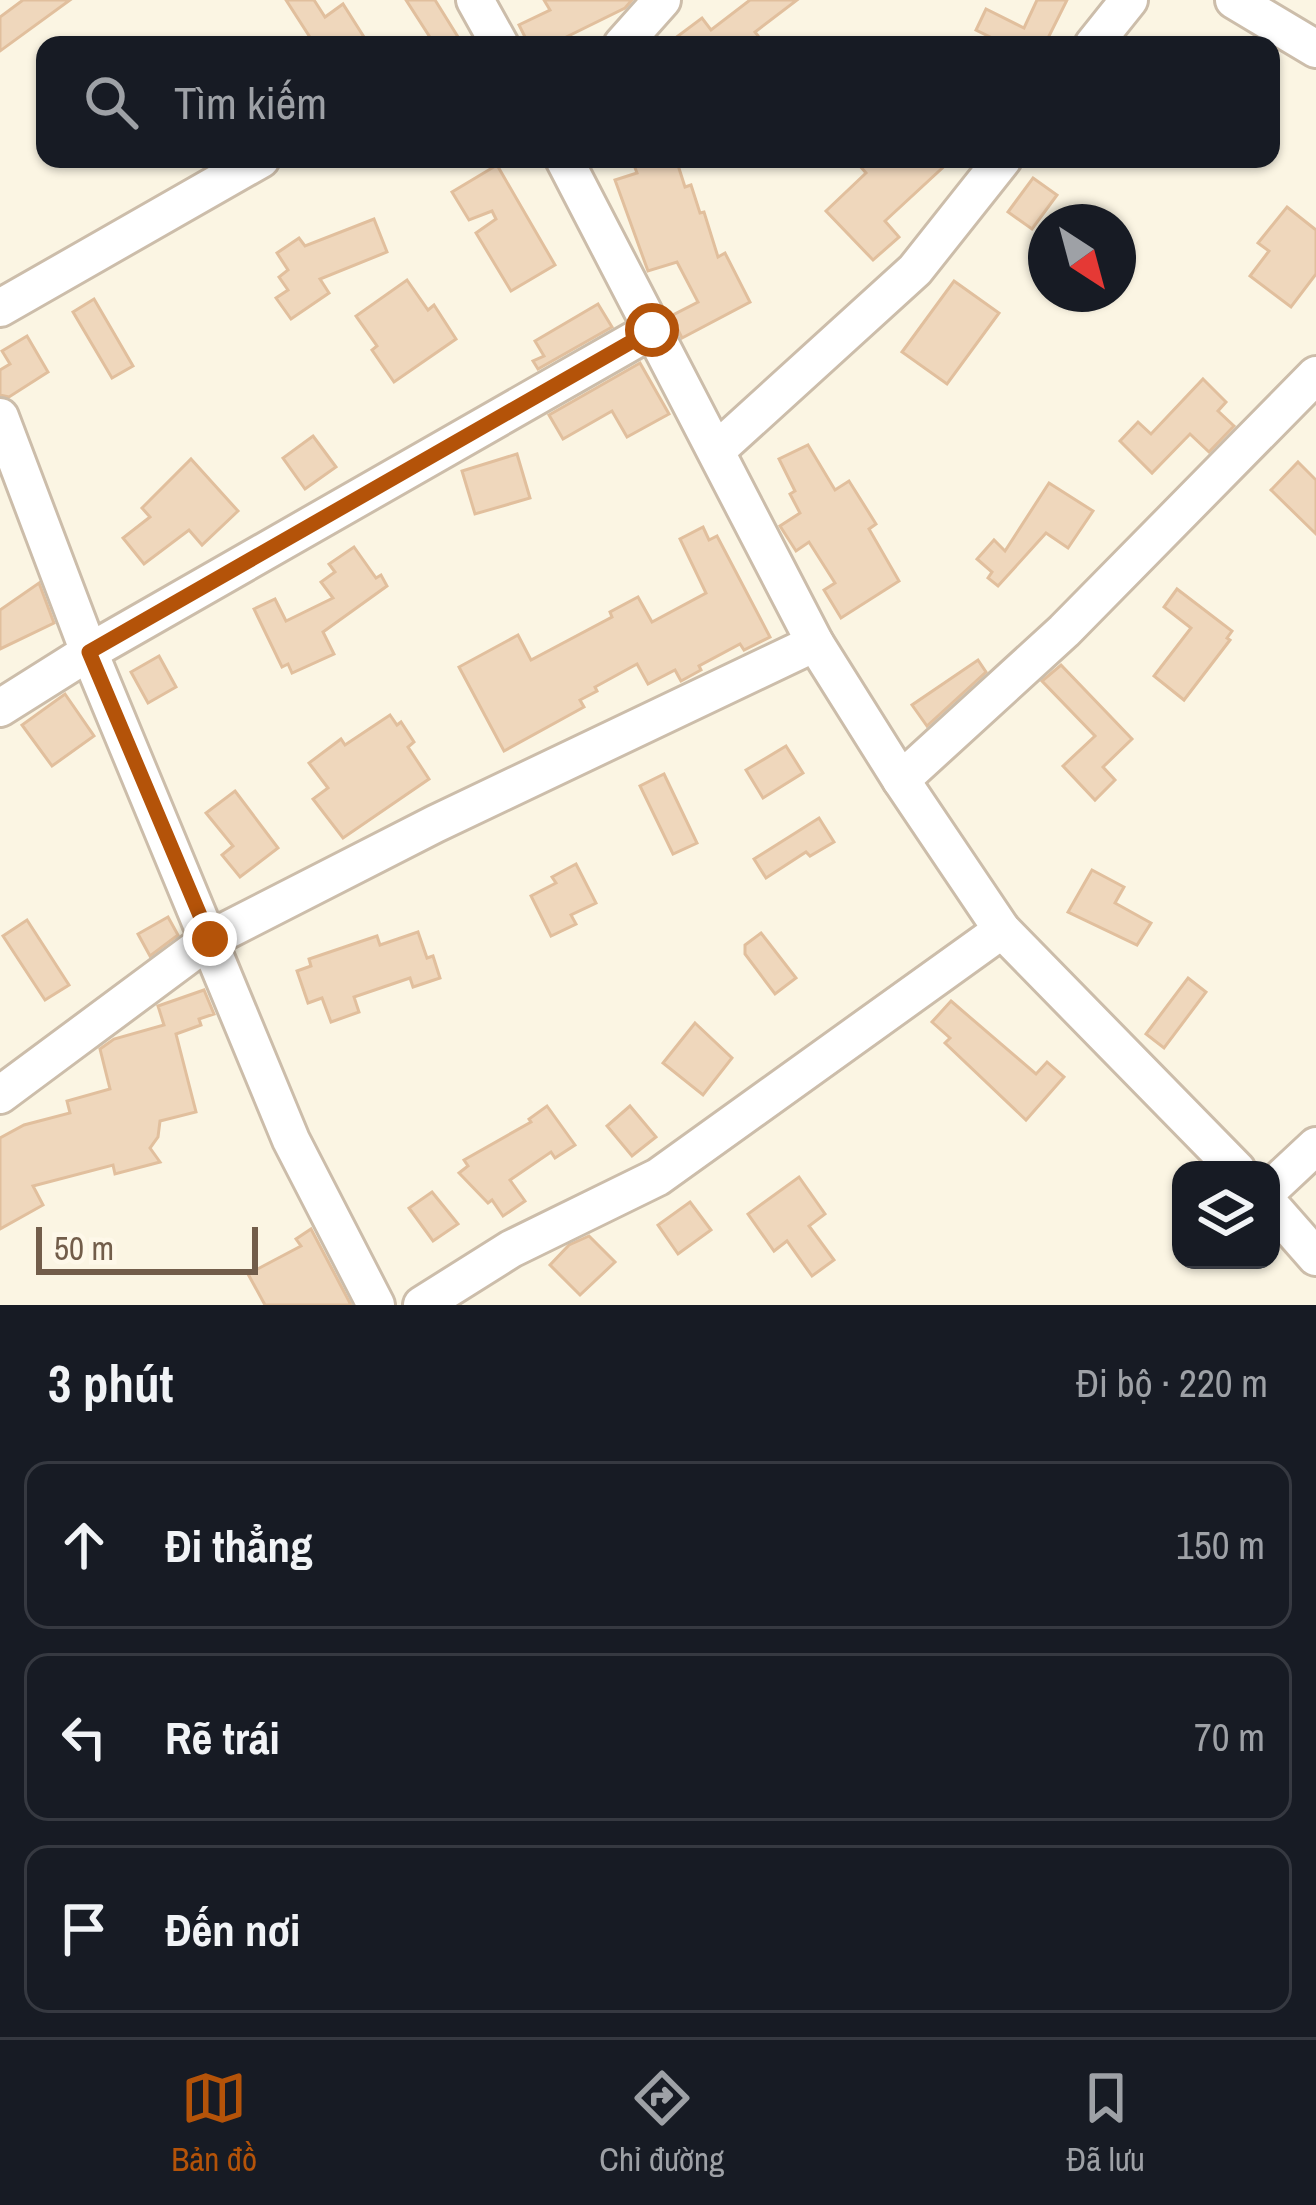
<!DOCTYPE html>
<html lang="vi">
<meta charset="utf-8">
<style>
body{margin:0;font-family:"Archivo Narrow",sans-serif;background:#242831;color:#f1f3f6}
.controls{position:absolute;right:36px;bottom:36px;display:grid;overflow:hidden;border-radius:24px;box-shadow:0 3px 9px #0004}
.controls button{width:108px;height:108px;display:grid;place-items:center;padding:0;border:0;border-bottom:3px solid #363941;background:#171b24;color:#f1f3f6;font:60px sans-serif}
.compass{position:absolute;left:1028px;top:204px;width:108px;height:108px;border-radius:50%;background:#171b24;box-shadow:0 3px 9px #0004;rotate:144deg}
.scale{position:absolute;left:36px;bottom:30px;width:222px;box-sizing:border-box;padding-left:12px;border:6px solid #725d4a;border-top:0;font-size:33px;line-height:42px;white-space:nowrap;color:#725d4a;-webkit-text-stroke:9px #fef8e9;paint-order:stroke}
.stop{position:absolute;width:36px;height:36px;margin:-27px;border:9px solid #b45309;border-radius:50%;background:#fff}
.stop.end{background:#b45309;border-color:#fff;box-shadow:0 3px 12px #0008}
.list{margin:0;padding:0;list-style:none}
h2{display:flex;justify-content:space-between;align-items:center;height:156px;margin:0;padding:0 48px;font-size:51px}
h2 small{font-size:39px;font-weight:400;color:#9ea1a6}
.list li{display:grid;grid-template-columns:78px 1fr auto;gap:36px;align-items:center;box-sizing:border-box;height:168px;margin:0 24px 24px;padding:0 24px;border:3px solid #363941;border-radius:24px}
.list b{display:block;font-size:45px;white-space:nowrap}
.list em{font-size:39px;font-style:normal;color:#9ea1a6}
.icon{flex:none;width:66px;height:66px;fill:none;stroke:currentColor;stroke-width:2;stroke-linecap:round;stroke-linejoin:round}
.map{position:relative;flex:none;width:1316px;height:1305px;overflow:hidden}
.search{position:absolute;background:#171b24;box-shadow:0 3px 9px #0004;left:36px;right:36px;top:36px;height:132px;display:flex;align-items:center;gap:30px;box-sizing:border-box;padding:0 42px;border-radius:24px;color:#9ea1a6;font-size:45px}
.sheet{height:732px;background:#171b24}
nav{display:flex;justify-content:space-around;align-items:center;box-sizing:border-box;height:168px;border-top:3px solid #363941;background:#171b24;font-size:33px;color:#9ea1a6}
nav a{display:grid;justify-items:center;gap:6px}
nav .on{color:#b45309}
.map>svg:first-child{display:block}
</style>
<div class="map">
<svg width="1316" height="1305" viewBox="0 0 1316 1305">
<rect width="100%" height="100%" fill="#fbf5e3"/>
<!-- building -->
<g fill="#efd7bc" stroke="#e1bf9d" stroke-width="3">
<polygon points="23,0 70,0 0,51 0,17"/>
<polygon points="286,0 314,0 325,17 343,4 369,45 315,45"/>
<polygon points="406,0 435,0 463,45 435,45"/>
<polygon points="544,0 632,0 625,8 550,45 529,45 519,25 550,10"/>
<polygon points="750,0 797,0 755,32 765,45 666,45 702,18 711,30"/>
<polygon points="1037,0 1067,0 1047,40 1058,45 991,45 994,39 976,30 986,9 1024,28"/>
<polygon points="651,159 676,159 685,187 691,185 700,213 704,212 718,257 725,253 750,302 682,338 671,316 698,302 677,262 648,271 615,180 637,173 634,165"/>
<polygon points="854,159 952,159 885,221 899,237 873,260 826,211 866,173"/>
<polygon points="497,165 555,265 511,291 476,233 496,219 492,211 469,220 452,192"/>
<polygon points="1033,178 1057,195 1032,229 1008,212"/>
<polygon points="1287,207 1316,230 1316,274 1291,307 1250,276 1269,251 1258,243"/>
<polygon points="374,219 387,252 320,279 329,293 291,319 276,298 288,290 279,277 288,270 277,253 299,238 305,246"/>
<polygon points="407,280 428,310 434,305 456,339 394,382 372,350 377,346 356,316"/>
<polygon points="954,281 999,313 947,384 902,352"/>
<polygon points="94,299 133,366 112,378 73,312"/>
<polygon points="598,304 612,327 538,369 533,361 544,356 535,341"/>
<polygon points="27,336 48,372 9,397 0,395 0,370 10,364 2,351"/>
<polygon points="640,363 669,414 627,437 612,411 563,439 549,415"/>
<polygon points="1203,379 1226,402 1218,411 1234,426 1209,452 1190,434 1152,473 1120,441 1138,422 1151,434"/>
<polygon points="313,436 336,467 305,489 283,458"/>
<polygon points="808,445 835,490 849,481 876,524 869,529 899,581 841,618 824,590 835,583 809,542 796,551 780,526 800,513 790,494 795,491 779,459"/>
<polygon points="517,454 530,498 475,514 462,471"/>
<polygon points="191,459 238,511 202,545 189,530 144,564 123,538 150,517 142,508"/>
<polygon points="1298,462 1316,480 1316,534 1271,490"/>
<polygon points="1049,483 1093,511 1068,548 1046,533 998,586 988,578 992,572 977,559 994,540 1005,551"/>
<polygon points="703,527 709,540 717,536 770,637 744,650 740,644 699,666 701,670 681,681 675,670 648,684 637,664 595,687 597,691 580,700 584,707 504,751 459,667 518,635 531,660 612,617 610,612 638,597 652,622 706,593 680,539"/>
<polygon points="354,547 376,578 381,575 387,586 323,632 334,654 292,673 288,664 282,667 254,609 275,599 286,621 333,598 321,582 335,572 329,564"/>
<polygon points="39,583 54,623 0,649 0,610"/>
<polygon points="1177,589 1232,631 1227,638 1230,640 1184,700 1154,676 1191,628 1164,607"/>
<polygon points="159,656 176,687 148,703 131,672"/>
<polygon points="978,660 986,672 927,726 912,705"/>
<polygon points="1061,665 1132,739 1103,767 1115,780 1095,800 1063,766 1095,736 1042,681"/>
<polygon points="65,694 94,736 52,766 22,725"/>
<polygon points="390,715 397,725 401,722 414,742 408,747 429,779 343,838 313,799 328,788 309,763 341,739 345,745"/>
<polygon points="786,746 803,773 763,798 746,770"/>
<polygon points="664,774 697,843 673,854 640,786"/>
<polygon points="235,791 278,848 240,877 222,855 233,846 206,813"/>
<polygon points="819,818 834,842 810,856 806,852 766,878 754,859"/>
<polygon points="576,864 596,903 571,915 576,924 551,936 531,896 556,883 552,877"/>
<polygon points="1092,870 1124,887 1115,903 1151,923 1137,945 1068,912"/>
<polygon points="168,917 178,935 150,956 138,934"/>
<polygon points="27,920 69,985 45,1000 3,936"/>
<polygon points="418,932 427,958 433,956 440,978 413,987 410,978 354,997 359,1012 331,1022 322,998 308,1003 297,971 311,966 309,959 377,936 380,945"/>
<polygon points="761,933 796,978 775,994 745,954 745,945"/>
<polygon points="1188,978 1206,992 1164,1048 1146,1034"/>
<polygon points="204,990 214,1014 199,1019 201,1025 176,1034 196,1112 160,1121 158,1137 150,1148 160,1162 115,1174 113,1165 33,1186 43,1205 0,1229 0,1138 24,1125 70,1113 67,1101 110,1089 100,1049 114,1039 164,1025 158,1006"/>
<polygon points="951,1001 1036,1074 1047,1062 1064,1077 1026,1120 945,1043 950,1038 932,1022"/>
<polygon points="695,1023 732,1058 703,1095 663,1063"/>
<polygon points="547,1106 575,1145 555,1158 551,1152 510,1180 525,1201 503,1216 492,1200 488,1203 459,1173 468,1166 464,1160 531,1122 529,1119"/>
<polygon points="630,1106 656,1137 632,1156 607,1126"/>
<polygon points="799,1177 825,1214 809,1226 834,1260 812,1276 787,1241 774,1251 748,1214"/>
<polygon points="432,1192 458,1224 433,1241 409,1208"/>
<polygon points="690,1202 711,1230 678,1254 658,1225"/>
<polygon points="311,1229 351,1305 265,1305 248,1274 301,1246 296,1239"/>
<polygon points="589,1236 615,1262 580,1295 550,1265 569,1245"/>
</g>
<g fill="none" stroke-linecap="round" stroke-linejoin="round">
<!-- minor casing -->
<g stroke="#ccbdaa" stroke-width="42">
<g id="minor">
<polyline points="475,0 500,45"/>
<polyline points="1234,0 1316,49"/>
<polyline points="622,45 662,0"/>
<polyline points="1093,45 1129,0"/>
<polyline points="564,159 815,643 901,780 1002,930 1237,1170"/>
<polyline points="0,308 261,159"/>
<polyline points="0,417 89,652 291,1140 376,1305"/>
<polyline points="717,450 915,270 1003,159"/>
<polyline points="0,708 89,652 652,330"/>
<polyline points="901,780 1064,631 1316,375"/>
<polyline points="0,1095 210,939 435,824 815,643"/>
<polyline points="1271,1188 1316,1146"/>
<polyline points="1271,1206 1316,1257"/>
<polyline points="422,1305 511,1249 658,1177 1002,930"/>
</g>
</g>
<!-- minor -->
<use href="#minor" stroke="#fff" stroke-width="36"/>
</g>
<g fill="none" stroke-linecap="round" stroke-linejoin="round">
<!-- route -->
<polyline stroke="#b45309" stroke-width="15" points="210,939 89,652 652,330"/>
</g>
</svg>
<div class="controls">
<button><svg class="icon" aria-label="layers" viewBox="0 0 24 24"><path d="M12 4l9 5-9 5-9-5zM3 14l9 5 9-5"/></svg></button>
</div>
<svg class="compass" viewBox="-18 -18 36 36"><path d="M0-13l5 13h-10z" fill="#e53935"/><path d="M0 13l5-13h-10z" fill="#9ea1a6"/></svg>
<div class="scale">50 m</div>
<div class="stop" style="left:652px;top:330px"></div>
<div class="stop end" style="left:210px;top:939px"></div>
<div class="search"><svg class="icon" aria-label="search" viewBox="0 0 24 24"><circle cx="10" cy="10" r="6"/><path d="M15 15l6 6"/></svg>Tìm kiếm</div>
</div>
<section class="sheet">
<h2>3 phút<small>Đi bộ · 220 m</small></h2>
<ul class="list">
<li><svg class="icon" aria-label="ahead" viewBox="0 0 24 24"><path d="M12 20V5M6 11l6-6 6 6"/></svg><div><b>Đi thẳng</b></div><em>150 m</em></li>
<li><svg class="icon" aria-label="left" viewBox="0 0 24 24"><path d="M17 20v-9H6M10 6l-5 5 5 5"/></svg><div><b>Rẽ trái</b></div><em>70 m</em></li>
<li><svg class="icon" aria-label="arrive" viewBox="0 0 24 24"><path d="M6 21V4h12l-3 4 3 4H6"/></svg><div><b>Đến nơi</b></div></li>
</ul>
</section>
<nav>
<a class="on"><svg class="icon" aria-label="map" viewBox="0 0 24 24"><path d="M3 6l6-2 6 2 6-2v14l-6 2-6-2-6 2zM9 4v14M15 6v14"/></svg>Bản đồ</a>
<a><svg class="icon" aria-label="directions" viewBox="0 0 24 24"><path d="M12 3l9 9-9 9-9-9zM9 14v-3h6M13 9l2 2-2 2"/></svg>Chỉ đường</a>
<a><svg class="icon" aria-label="saved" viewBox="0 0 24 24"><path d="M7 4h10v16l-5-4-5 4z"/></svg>Đã lưu</a>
</nav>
